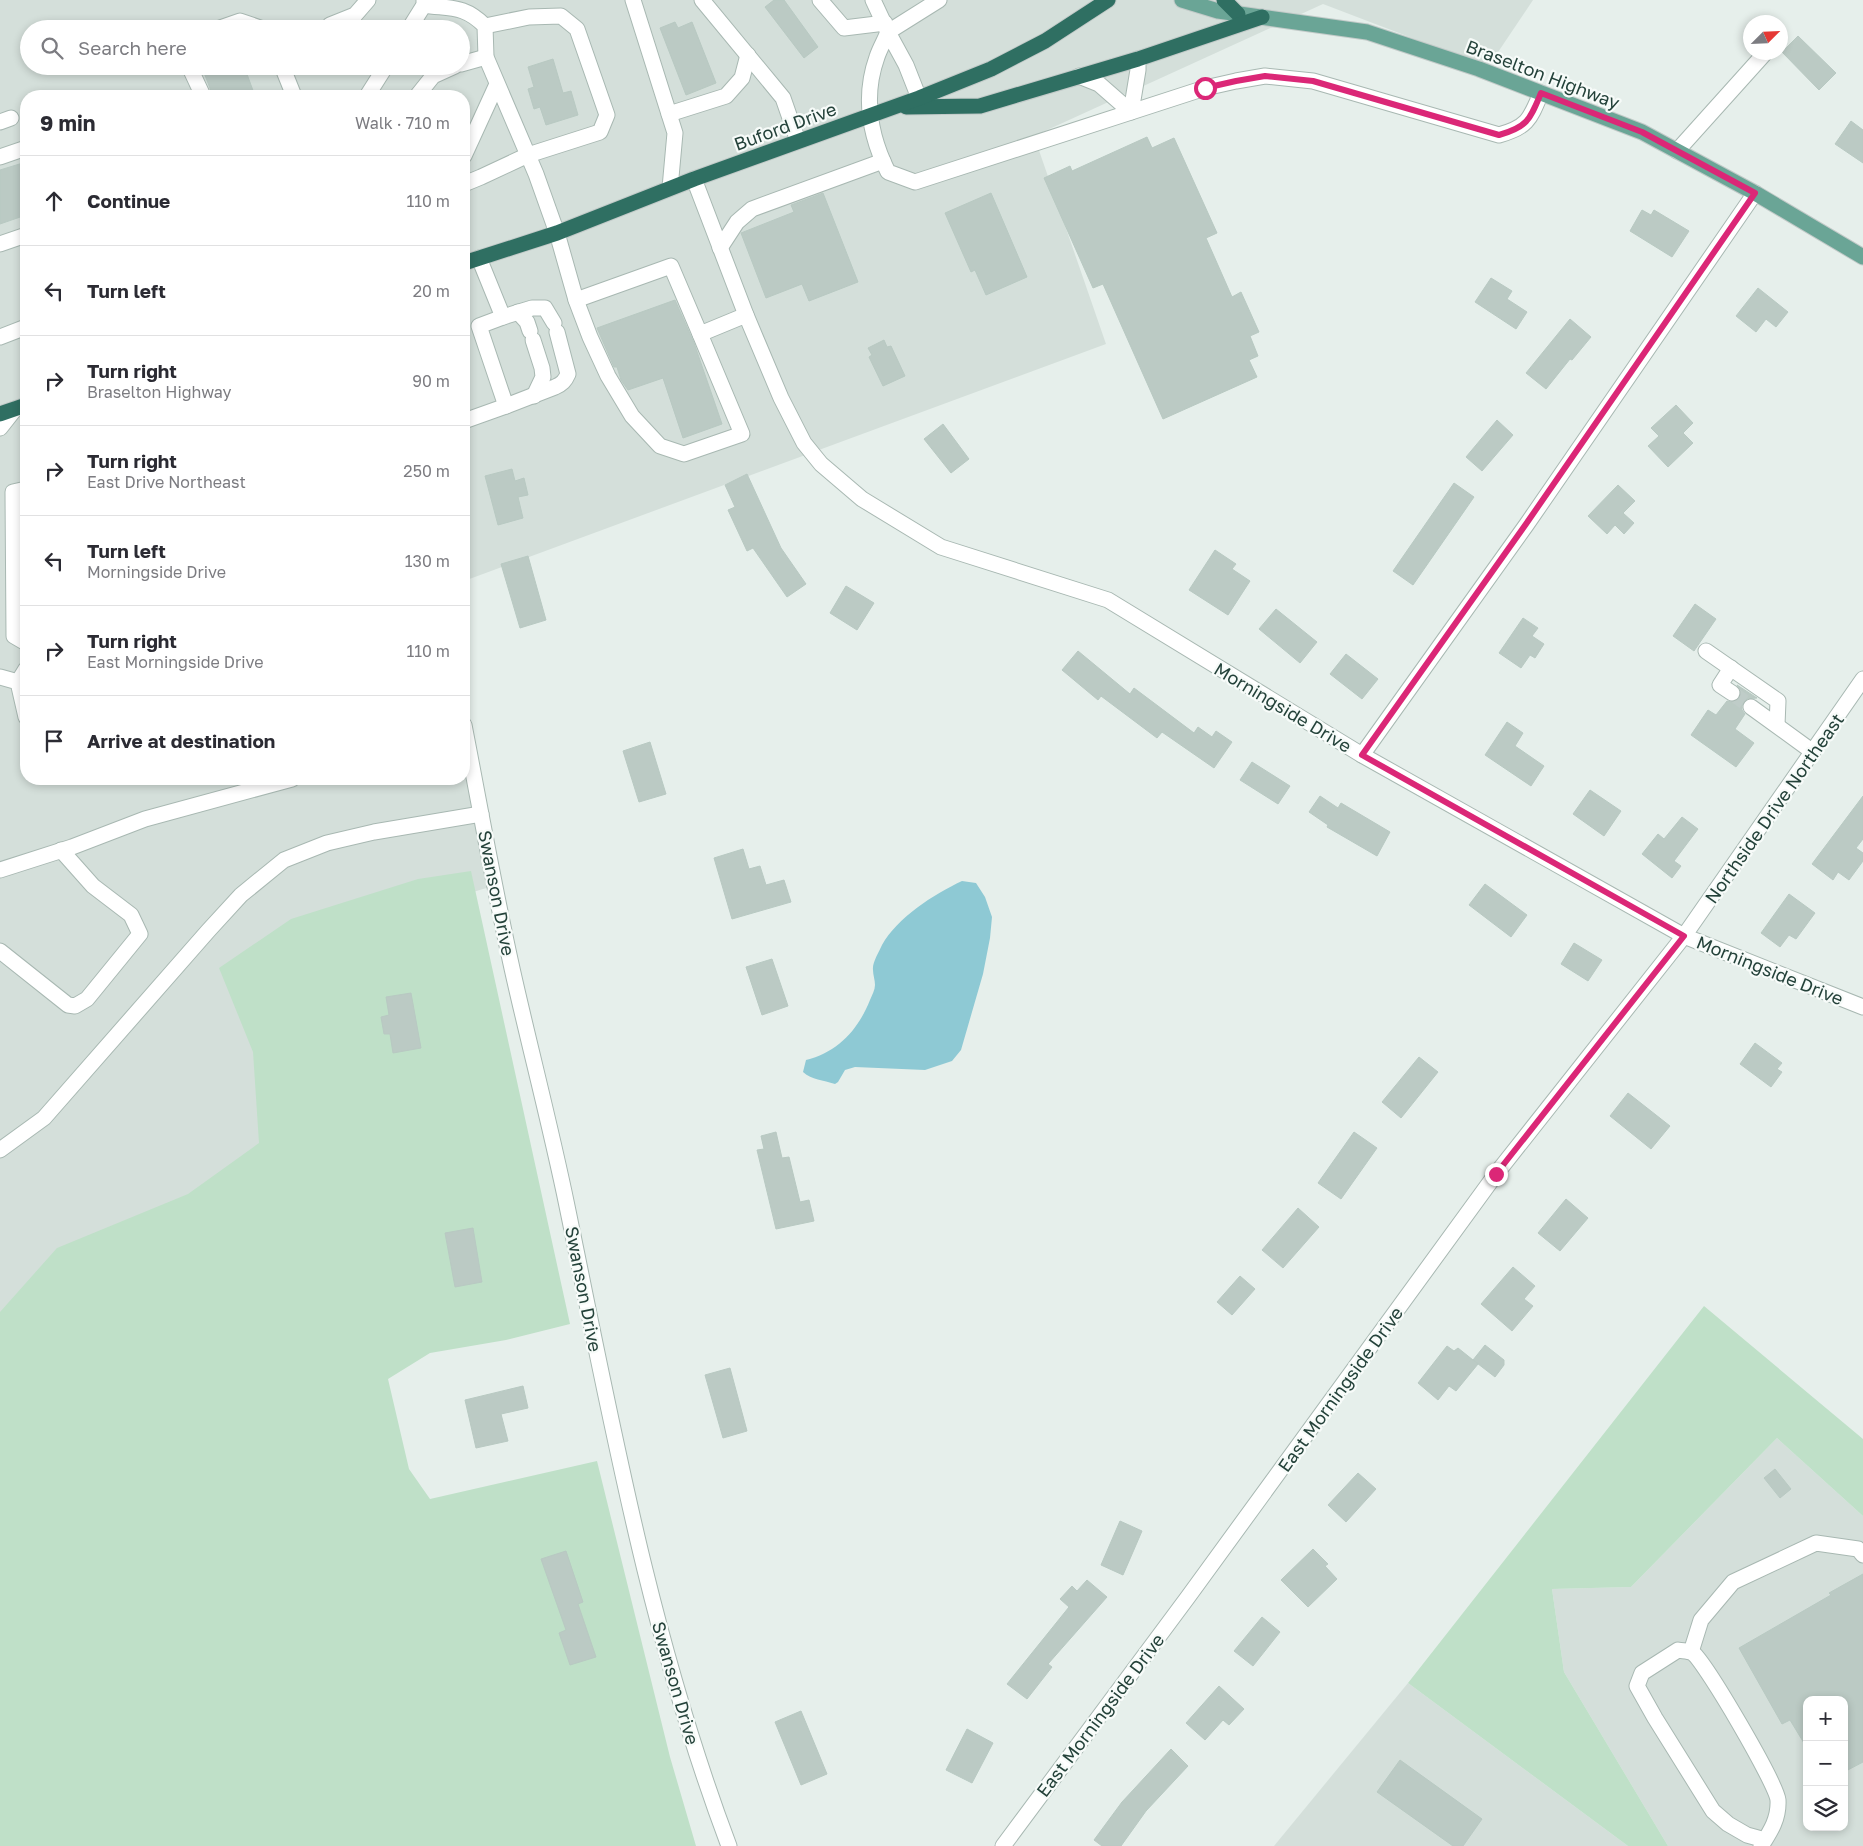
<!DOCTYPE html>
<meta charset="utf-8">
<style>
body{margin:0;font-family:"Golos Text",sans-serif;background:#f2f2f3;color:#2b2b33}
.controls{position:absolute;right:15px;bottom:15px;display:grid;overflow:hidden;border-radius:10px;box-shadow:0 2px 8px #0003}
.controls button{width:45px;height:45px;display:grid;place-items:center;padding:0;border:0;border-bottom:1px solid #e1e1e2;background:#fff;color:#2b2b33;font:25px sans-serif}
.compass{position:absolute;left:1743px;top:15px;width:45px;height:45px;border-radius:50%;background:#fff;box-shadow:0 2px 8px #0003;rotate:66deg}
.stop{position:absolute;width:15px;height:15px;margin:-11px;border:4px solid #db2777;border-radius:50%;background:#fff}
.stop.end{background:#db2777;border-color:#fff;box-shadow:0 1px 5px #0008}
.list{margin:0;padding:0;list-style:none}
h2{display:flex;justify-content:space-between;align-items:center;height:65px;margin:0;padding:0 20px;font-size:21px}
h2 small{font-size:16px;font-weight:400;color:#7c7c81}
.list li{display:grid;grid-template-columns:32px 1fr auto;gap:15px;align-items:center;box-sizing:border-box;height:90px;padding:0 20px;border-top:1px solid #e1e1e2}
.list b{display:block;font-size:19px;white-space:nowrap}
.list p{margin:0;font-size:16px;white-space:nowrap;color:#7c7c81}
.list em{font-size:16px;font-style:normal;color:#7c7c81}
.icon{flex:none;width:28px;height:28px;fill:none;stroke:currentColor;stroke-width:2;stroke-linecap:round;stroke-linejoin:round}
.map{position:relative;flex:none;width:1863px;height:1846px;overflow:hidden}
.search{position:absolute;background:#fff;box-shadow:0 2px 8px #0003;left:20px;top:20px;width:450px;height:55px;display:flex;align-items:center;gap:12px;box-sizing:border-box;padding:0 18px;border-radius:28px;color:#7c7c81;font-size:19px}
.panel{position:absolute;background:#fff;box-shadow:0 2px 8px #0003;left:20px;top:90px;width:450px;height:695px;border-radius:20px}
.map>svg:first-child{display:block}
</style>
<div class="map">
<svg width="1863" height="1846" viewBox="0 0 1863 1846">
<rect width="100%" height="100%" fill="#e6efeb"/>
<!-- built -->
<g fill="#d4dfda" fill-rule="evenodd">
<path d="M0,0H1533L1488,67L1323,4L1034,136L1106,344L464,581V96H26V779H464V687L500,884L261,955L312,1160L0,1444ZM29,29H461V66H29Z"/>
<path d="M1777,1438L1863,1516V1846H1668L1564,1672L1552,1589L1631,1587ZM1807,1700H1844V1827H1807Z"/>
<polygon points="1408,1683 1628,1846 1274,1846"/>
</g>
<!-- green -->
<g fill="#bfe0c8">
<polygon points="471,871 570,1324 506,1340 430,1353 388,1379 409,1469 430,1499 597,1461 670,1757 696,1846 0,1846 0,1312 57,1248 188,1194 259,1143 253,1052 219,968 291,919 418,879"/>
<polygon points="1704,1306 1863,1439 1863,1516 1777,1438 1631,1587 1552,1589 1564,1672 1668,1846 1628,1846 1408,1683"/>
</g>
<!-- water -->
<path fill="#8ec9d4" d="M962,881L976,883L985,897L992,917L990,938L983,974L961,1050L952,1061L925,1070L855,1067L845,1070L838,1082L835,1084C823,1080 812,1080 803,1072L806,1060C838,1052 858,1030 870,1000C872,995 875,990 875,985C875,980 873,975 873,970C872,963 879,952 882,945C897,918 934,894 962,881Z"/>
<!-- building -->
<g fill="#bbcac4" stroke="#b8c9c2">
<polygon points="774,0 784,0 818,47 804,58 765,7"/>
<polygon points="675,22 678,28 692,22 716,83 686,95 660,28"/>
<polygon points="1798,36 1836,73 1819,90 1782,52"/>
<polygon points="553,59 563,93 571,91 578,115 546,125 540,107 534,109 528,89 534,87 528,67"/>
<polygon points="214,66 244,66 255,96 213,96 203,70"/>
<polygon points="1851,121 1863,130 1863,163 1835,144"/>
<polygon points="1147,137 1152,148 1174,138 1217,233 1206,238 1232,297 1241,292 1259,332 1250,336 1258,356 1249,360 1257,377 1163,419 1103,284 1093,288 1044,178 1070,166 1072,171"/>
<polygon points="26,162 26,215 0,224 0,170"/>
<polygon points="823,193 858,282 809,301 802,284 766,298 741,233 794,212 791,205"/>
<polygon points="991,193 1027,277 986,295 975,270 971,272 945,213"/>
<polygon points="1642,210 1651,215 1654,210 1689,231 1672,257 1630,231"/>
<polygon points="1491,278 1512,291 1507,299 1527,312 1516,329 1475,302"/>
<polygon points="1758,288 1788,312 1776,327 1766,319 1756,332 1736,316"/>
<polygon points="675,300 694,343 722,424 683,438 663,378 628,390 621,380 617,367 614,367 597,328"/>
<polygon points="1570,319 1591,337 1572,360 1570,359 1546,389 1526,373"/>
<polygon points="884,340 887,347 891,346 905,376 883,386 869,357 872,355 868,348"/>
<polygon points="1676,405 1693,423 1683,433 1693,443 1668,467 1648,446 1659,436 1651,428"/>
<polygon points="1497,420 1513,435 1482,471 1466,457"/>
<polygon points="943,424 969,459 951,473 924,439"/>
<polygon points="512,469 515,481 524,478 528,495 518,497 523,518 498,525 485,476"/>
<polygon points="747,474 781,548 806,584 787,597 753,548 747,551 728,510 735,507 725,485"/>
<polygon points="1454,483 1474,497 1413,585 1393,571"/>
<polygon points="1618,485 1635,501 1623,513 1634,523 1624,534 1615,525 1607,534 1588,516"/>
<polygon points="1215,550 1236,564 1232,569 1250,581 1228,615 1189,590"/>
<polygon points="528,556 546,620 520,628 501,564"/>
<polygon points="846,586 874,603 857,630 830,613"/>
<polygon points="1695,604 1716,619 1694,651 1673,636"/>
<polygon points="1276,609 1317,642 1300,663 1259,629"/>
<polygon points="1523,618 1538,628 1532,636 1544,644 1535,658 1530,655 1521,668 1499,653"/>
<polygon points="1078,651 1130,694 1134,688 1194,733 1198,727 1212,737 1216,731 1232,742 1214,768 1162,732 1157,738 1101,696 1098,700 1062,670"/>
<polygon points="1346,654 1378,679 1362,699 1330,674"/>
<polygon points="1737,685 1757,698 1747,699 1742,706 1742,710 1745,714 1735,729 1754,743 1736,767 1691,735 1708,710 1716,715 1727,701 1732,702 1739,699 1741,693"/>
<polygon points="1507,722 1523,733 1515,746 1544,766 1531,786 1485,755"/>
<polygon points="650,742 666,794 639,802 623,751"/>
<polygon points="1252,762 1290,786 1278,804 1240,780"/>
<polygon points="1590,790 1621,811 1604,836 1573,814"/>
<polygon points="1320,796 1338,808 1341,803 1390,832 1377,856 1327,827 1328,825 1309,812"/>
<polygon points="1863,796 1863,839 1856,848 1863,853 1863,861 1849,880 1838,872 1833,880 1812,864"/>
<polygon points="1682,817 1698,829 1674,861 1681,866 1672,878 1642,854 1658,834 1664,839"/>
<polygon points="743,849 749,869 760,866 766,885 784,880 791,902 732,919 714,858"/>
<polygon points="1485,884 1527,915 1511,937 1469,905"/>
<polygon points="1789,894 1815,913 1796,939 1789,935 1780,947 1761,933"/>
<polygon points="1574,943 1602,960 1588,981 1561,964"/>
<polygon points="772,959 788,1006 762,1015 746,967"/>
<polygon points="411,993 421,1048 393,1053 390,1034 384,1034 381,1017 389,1015 386,997"/>
<polygon points="1755,1043 1782,1063 1777,1069 1782,1072 1771,1087 1740,1064"/>
<polygon points="1419,1057 1438,1072 1401,1118 1382,1102"/>
<polygon points="1628,1093 1670,1126 1651,1149 1610,1116"/>
<polygon points="776,1132 782,1158 789,1157 800,1202 809,1200 814,1221 776,1229 757,1150 764,1149 761,1136"/>
<polygon points="1354,1132 1377,1148 1341,1199 1318,1183"/>
<polygon points="1566,1199 1588,1218 1560,1251 1538,1233"/>
<polygon points="1298,1208 1319,1227 1283,1268 1262,1250"/>
<polygon points="473,1228 482,1282 455,1287 445,1233"/>
<polygon points="1513,1267 1535,1286 1524,1299 1533,1306 1512,1331 1481,1304"/>
<polygon points="1240,1276 1255,1289 1232,1315 1217,1302"/>
<polygon points="1485,1345 1504,1360 1504,1365 1495,1377 1473,1360"/>
<polygon points="1447,1346 1454,1351 1458,1348 1478,1364 1456,1391 1449,1386 1438,1400 1418,1383"/>
<polygon points="730,1368 747,1431 723,1438 705,1375"/>
<polygon points="523,1386 528,1408 501,1414 508,1441 476,1448 465,1400"/>
<polygon points="1775,1469 1791,1489 1780,1498 1764,1478"/>
<polygon points="1358,1473 1376,1489 1346,1522 1328,1505"/>
<polygon points="1120,1521 1142,1531 1123,1575 1101,1565"/>
<polygon points="1313,1549 1328,1564 1325,1566 1337,1579 1308,1607 1281,1580"/>
<polygon points="566,1551 583,1602 578,1604 596,1657 570,1665 559,1633 566,1630 541,1559"/>
<polygon points="1863,1574 1863,1762 1844,1772 1844,1700 1807,1700 1807,1748 1790,1720 1782,1724 1739,1648 1831,1595 1829,1593"/>
<polygon points="1087,1580 1107,1597 1048,1664 1052,1667 1027,1699 1007,1684 1069,1607 1060,1599 1072,1586 1077,1591"/>
<polygon points="1262,1617 1280,1632 1253,1666 1234,1651"/>
<polygon points="1219,1686 1244,1709 1229,1725 1223,1720 1205,1740 1186,1723"/>
<polygon points="801,1711 827,1774 801,1785 775,1722"/>
<polygon points="967,1729 993,1743 972,1783 946,1770"/>
<polygon points="1171,1749 1188,1766 1146,1811 1121,1846 1102,1846 1094,1840 1122,1802"/>
<polygon points="1400,1760 1482,1819 1463,1846 1453,1846 1377,1792"/>
</g>
<g fill="none" stroke-linecap="round" stroke-linejoin="round">
<!-- minor-tunnel -->
<polyline stroke="#bfccc8" stroke-width="15" stroke-dasharray="15 8" stroke-linecap="butt" points="1732,693 1751,707"/>
<!-- minor casing -->
<g stroke="#a8b8b2" stroke-width="17">
<g id="minor">
<polyline points="633,0 675,133 670,188"/>
<polyline points="702,0 783,98 798,141"/>
<polyline points="820,0 844,28 885,23"/>
<polyline points="873,0 888,32 939,0"/>
<path d="M424,5C451,9 464,5 485,26L486,57L536,174L557,233L576,300L671,266L700,334L746,315"/>
<polyline points="330,25 355,15 368,0"/>
<polyline points="217,29 240,21 263,29"/>
<polyline points="409,29 424,5 424,0"/>
<polyline points="461,64 486,57"/>
<polyline points="189,66 203,96"/>
<polyline points="282,66 294,96"/>
<polyline points="1079,76 1099,84 1131,112 1138,70 1138,59"/>
<polyline points="367,96 386,66"/>
<polyline points="417,96 433,76 455,66"/>
<path d="M919,98L906,65L888,32C885,40 880,48 877,57C863,96 870,136 888,172L915,182L1205,88L1236,81L1265,76L1313,81L1499,135C1528,127 1530,119 1541,93"/>
<polyline points="669,114 726,96 742,78 748,55"/>
<polyline points="0,122 11,118"/>
<polyline points="1677,151 1766,52"/>
<polyline points="464,156 497,84"/>
<polyline points="0,157 26,148"/>
<polyline points="694,179 746,315 781,398 804,443 821,464 862,499 941,547 1108,600 1362,755 1684,936 1863,1007"/>
<polyline points="464,184 481,177 528,155 600,132 607,115 577,29 561,16 529,17 485,26"/>
<polyline points="0,244 26,235"/>
<polyline points="720,248 737,222 752,209 883,161"/>
<polyline points="576,300 590,337 608,376 632,416 660,446 684,454 742,434 700,334"/>
<polyline points="518,312 527,322 530,331"/>
<polyline points="503,317 532,308 545,308 554,323"/>
<polyline points="0,337 26,327"/>
<polyline points="533,340 542,368 543,377 534,396"/>
<path d="M506,406L555,387C562,384 565,381 568,374L557,332"/>
<polyline points="464,421 506,406 479,326 503,317 479,258"/>
<polyline points="0,428 15,409"/>
<polyline points="26,489 13,492 14,636 26,643"/>
<polyline points="1706,651 1778,701 1777,725"/>
<polyline points="1731,668 1720,685 1732,693"/>
<polyline points="0,677 18,682 26,717"/>
<polyline points="18,682 26,669"/>
<polyline points="1751,707 1813,752"/>
<path d="M464,725C481,812 496,900 516,986C533,1060 552,1133 567,1206C612,1424 650,1637 729,1846"/>
<polyline points="1362,755 1527,524 1755,193"/>
<polyline points="0,870 72,847 145,819 292,779"/>
<polyline points="0,951 68,1005 75,1006 87,999 140,934 131,915 93,886 61,850"/>
<polyline points="0,1150 44,1118 208,931 241,895 284,860 327,843 374,832 481,814"/>
<polyline points="1691,1652 1701,1620 1733,1582 1816,1543 1858,1549 1863,1555"/>
<polyline points="1003,1846 1188,1597 1496,1174 1684,936 1863,679"/>
<path d="M1761,1846C1771,1831 1779,1818 1778,1800C1776,1783 1707,1665 1693,1653C1689,1651 1683,1651 1678,1650L1642,1673L1637,1686L1655,1718L1713,1811L1728,1824L1747,1835L1765,1840"/>
</g>
</g>
<!-- major casing -->
<g stroke="#c2cac8" stroke-width="17">
<polyline id="major" points="1182,0 1218,11 1367,32 1479,69 1642,132 1755,193 1863,257"/>
</g>
<!-- highway casing -->
<g stroke="#c2cac8" stroke-width="17">
<g id="highway">
<polyline points="1224,0 1238,14"/>
<polyline points="906,107 980,106 1138,59 1262,17"/>
<polyline points="464,263 557,233 694,179 919,98 991,69 1045,41 1108,0"/>
<polyline points="0,414 26,405"/>
</g>
</g>
<!-- minor -->
<use href="#minor" stroke="#fff" stroke-width="15"/>
<!-- major -->
<use href="#major" stroke="#6aa596" stroke-width="15"/>
<!-- highway -->
<use href="#highway" stroke="#2f6f62" stroke-width="15"/>
</g>
<g fill="none" stroke-linecap="round" stroke-linejoin="round">
<!-- route -->
<path stroke="#db2777" stroke-width="6" d="M1205,88L1236,81L1265,76L1313,81L1499,135C1528,127 1530,119 1541,93L1642,132L1755,193L1526,524L1362,755L1684,936L1496,1174"/>
</g>
<g text-anchor="middle" dominant-baseline="central" stroke-width="4.5" stroke-linejoin="round" paint-order="stroke">
<!-- street labels -->
<g font-size="18" fill="#24423a" stroke="#f7fbf9">
<text transform="translate(1543 74) rotate(21)">Braselton Highway</text>
<text transform="translate(785 126) rotate(-20)">Buford Drive</text>
<text transform="translate(1283 707) rotate(31)">Morningside Drive</text>
<text transform="translate(1774 808) rotate(-55)">Northside Drive Northeast</text>
<text transform="translate(497 893) rotate(79)">Swanson Drive</text>
<text transform="translate(1770 970) rotate(22)">Morningside Drive</text>
<text transform="translate(584 1289) rotate(79)">Swanson Drive</text>
<text transform="translate(1340 1389) rotate(-54)">East Morningside Drive</text>
<text transform="translate(676 1683) rotate(74)">Swanson Drive</text>
<text transform="translate(1100 1715) rotate(-53)">East Morningside Drive</text>
</g>
</g>
</svg>
<div class="controls">
<button>+</button>
<button>−</button>
<button><svg class="icon" aria-label="layers" viewBox="0 0 24 24"><path d="M12 4l9 5-9 5-9-5zM3 14l9 5 9-5"/></svg></button>
</div>
<svg class="compass" viewBox="-18 -18 36 36"><path d="M0-13l5 13h-10z" fill="#e53935"/><path d="M0 13l5-13h-10z" fill="#7c7c81"/></svg>
<div class="stop" style="left:1205px;top:88px"></div>
<div class="stop end" style="left:1496px;top:1174px"></div>
<div class="search"><svg class="icon" aria-label="search" viewBox="0 0 24 24"><circle cx="10" cy="10" r="6"/><path d="M15 15l6 6"/></svg>Search here</div>
<section class="panel">
<h2>9 min<small>Walk · 710 m</small></h2>
<ul class="list">
<li><svg class="icon" aria-label="ahead" viewBox="0 0 24 24"><path d="M12 20V5M6 11l6-6 6 6"/></svg><div><b>Continue</b></div><em>110 m</em></li>
<li><svg class="icon" aria-label="left" viewBox="0 0 24 24"><path d="M17 20v-9H6M10 6l-5 5 5 5"/></svg><div><b>Turn left</b></div><em>20 m</em></li>
<li><svg class="icon" aria-label="right" viewBox="0 0 24 24"><path d="M7 20v-9h11M14 6l5 5-5 5"/></svg><div><b>Turn right</b><p>Braselton Highway</p></div><em>90 m</em></li>
<li><svg class="icon" aria-label="right" viewBox="0 0 24 24"><path d="M7 20v-9h11M14 6l5 5-5 5"/></svg><div><b>Turn right</b><p>East Drive Northeast</p></div><em>250 m</em></li>
<li><svg class="icon" aria-label="left" viewBox="0 0 24 24"><path d="M17 20v-9H6M10 6l-5 5 5 5"/></svg><div><b>Turn left</b><p>Morningside Drive</p></div><em>130 m</em></li>
<li><svg class="icon" aria-label="right" viewBox="0 0 24 24"><path d="M7 20v-9h11M14 6l5 5-5 5"/></svg><div><b>Turn right</b><p>East Morningside Drive</p></div><em>110 m</em></li>
<li><svg class="icon" aria-label="arrive" viewBox="0 0 24 24"><path d="M6 21V4h12l-3 4 3 4H6"/></svg><div><b>Arrive at destination</b></div></li>
</ul>
</section>
</div>
